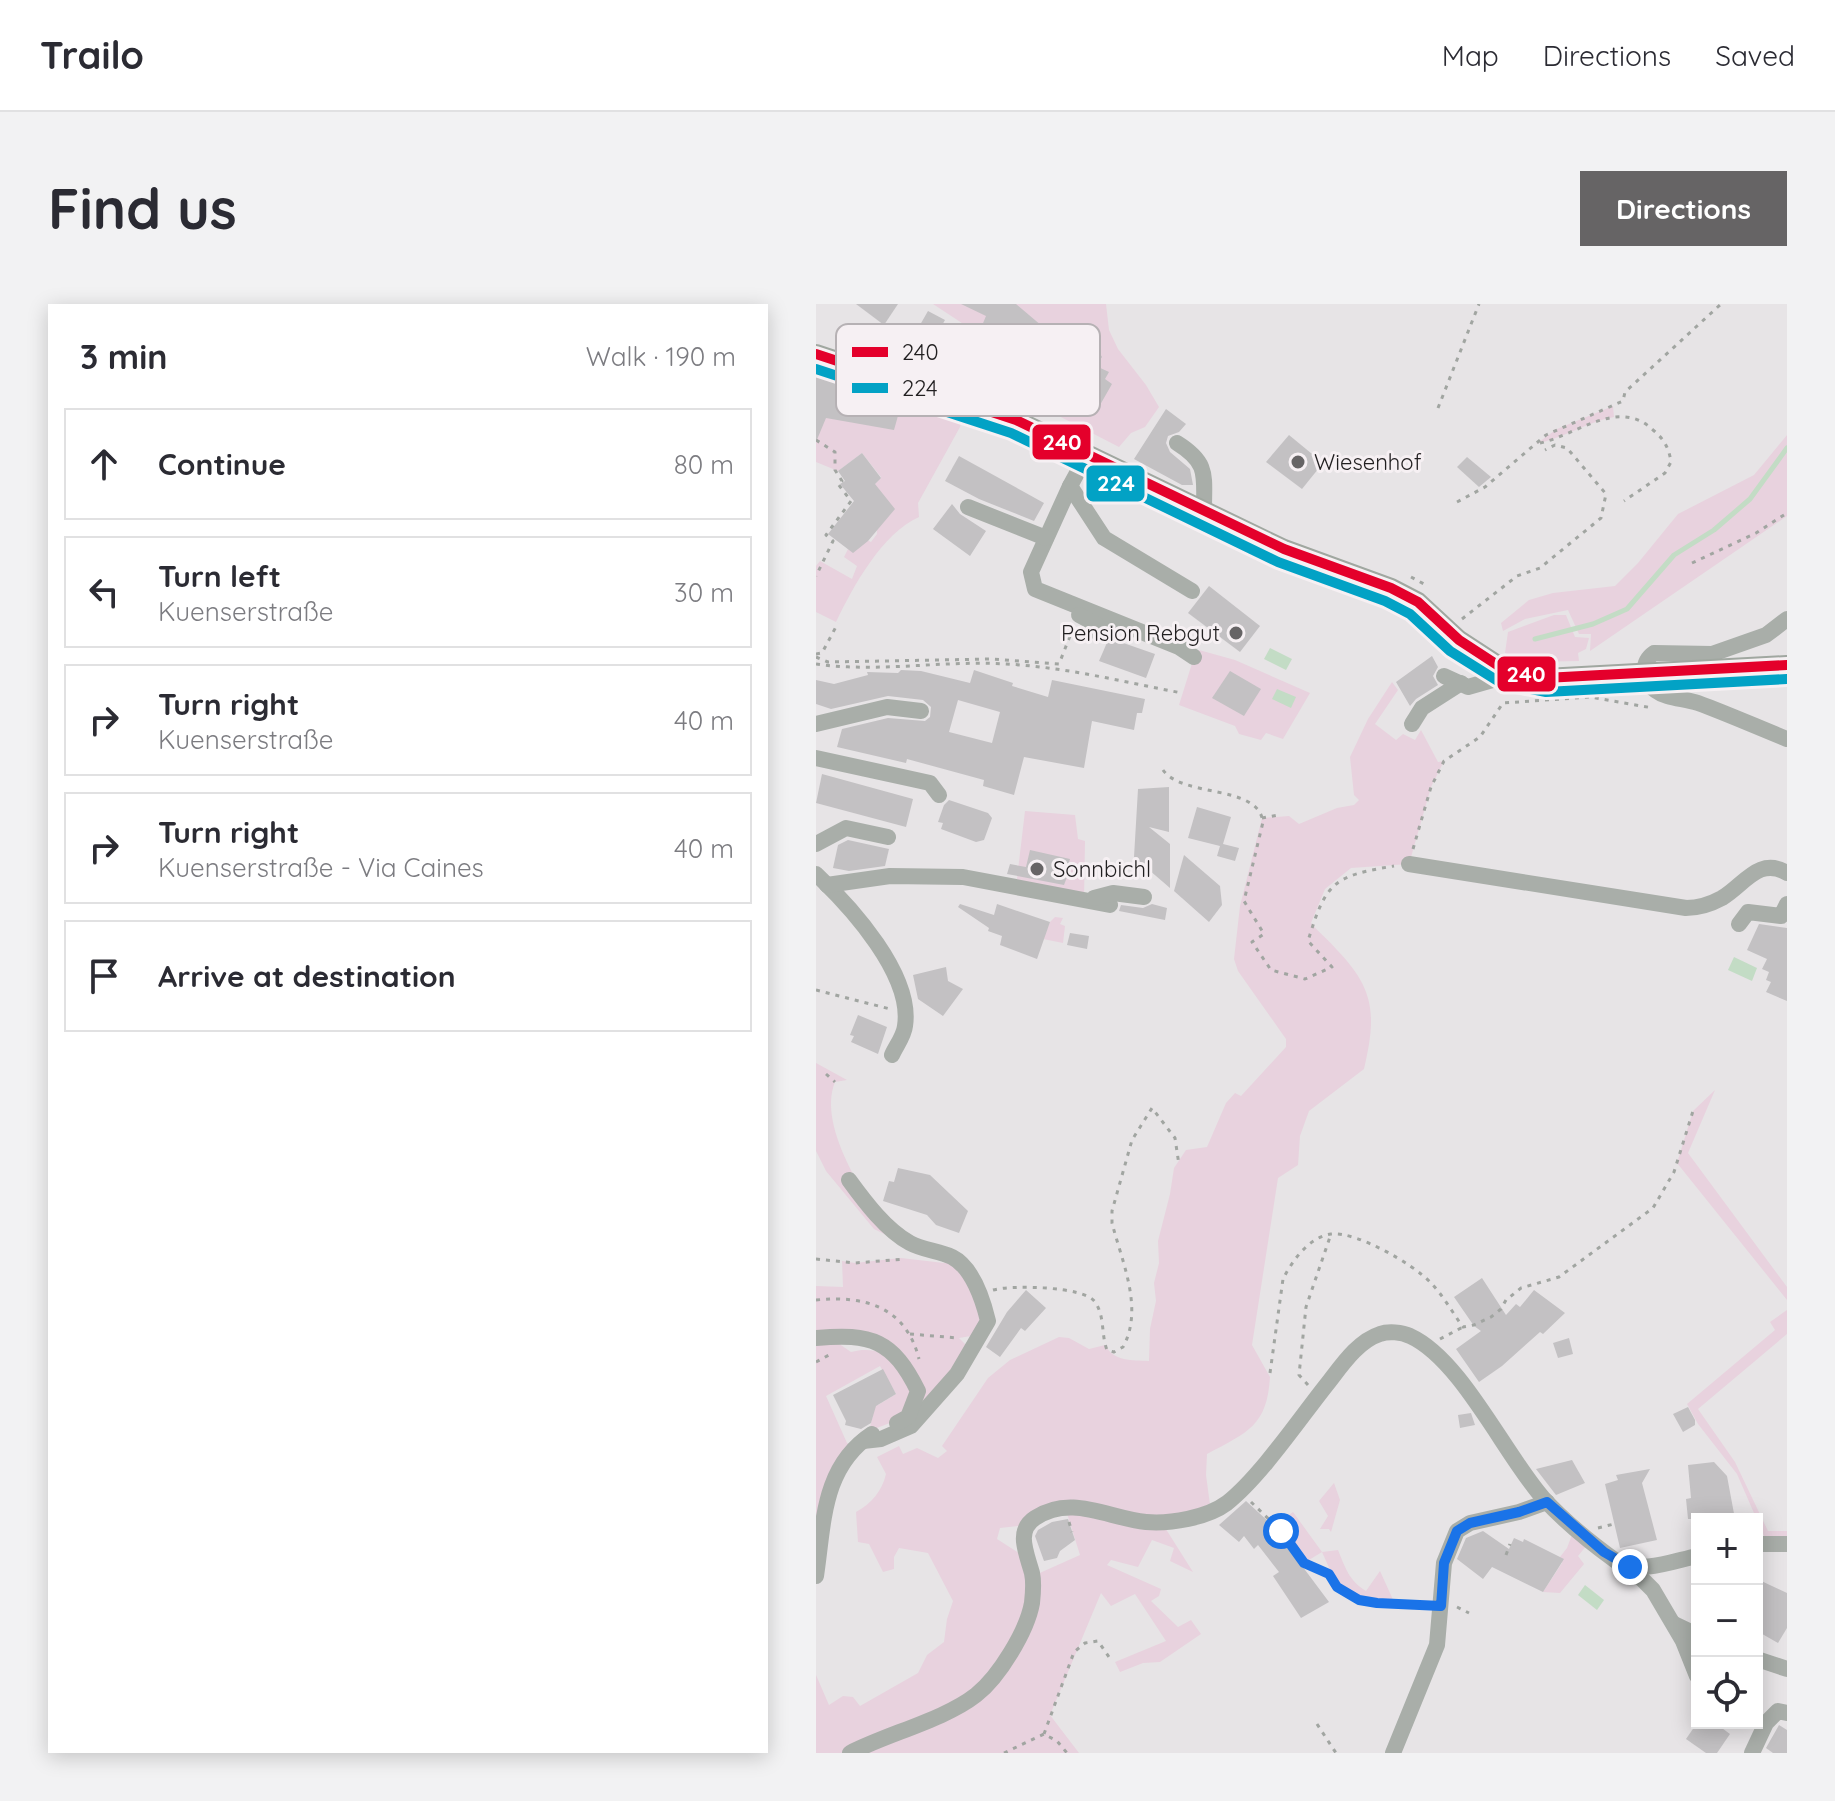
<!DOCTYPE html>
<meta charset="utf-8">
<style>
body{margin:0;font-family:Quicksand,sans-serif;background:#f2f2f3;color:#2b2b33}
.controls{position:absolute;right:24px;bottom:24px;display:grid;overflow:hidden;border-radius:0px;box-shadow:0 4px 20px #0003}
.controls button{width:72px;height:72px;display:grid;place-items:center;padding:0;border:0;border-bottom:2px solid #e1e1e2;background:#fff;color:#2b2b33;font:40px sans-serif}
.stop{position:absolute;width:24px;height:24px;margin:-18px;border:6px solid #1a73e8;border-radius:50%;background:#fff}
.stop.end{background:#1a73e8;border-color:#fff;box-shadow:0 2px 8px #0008}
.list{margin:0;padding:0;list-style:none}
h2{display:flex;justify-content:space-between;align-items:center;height:104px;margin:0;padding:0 32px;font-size:34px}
h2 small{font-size:26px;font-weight:400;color:#7c7c81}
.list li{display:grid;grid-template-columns:52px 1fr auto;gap:24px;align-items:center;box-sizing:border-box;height:112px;margin:0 16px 16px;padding:0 16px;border:2px solid #e1e1e2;border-radius:0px}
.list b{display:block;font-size:30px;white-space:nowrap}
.list p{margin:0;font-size:26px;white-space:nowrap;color:#7c7c81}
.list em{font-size:26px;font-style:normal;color:#7c7c81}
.icon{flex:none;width:44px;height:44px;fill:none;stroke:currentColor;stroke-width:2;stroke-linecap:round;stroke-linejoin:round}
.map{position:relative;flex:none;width:971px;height:1449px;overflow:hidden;border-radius:0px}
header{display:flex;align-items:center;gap:48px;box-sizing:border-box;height:112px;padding:0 40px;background:#fff;border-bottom:2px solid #e1e1e2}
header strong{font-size:38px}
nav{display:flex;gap:44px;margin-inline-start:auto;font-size:28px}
.intro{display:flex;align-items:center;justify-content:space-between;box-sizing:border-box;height:192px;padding:0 48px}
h1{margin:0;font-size:56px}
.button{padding:20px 36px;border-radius:0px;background:#666465;color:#fff;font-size:28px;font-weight:700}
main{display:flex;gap:48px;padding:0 48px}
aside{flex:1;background:#fff;border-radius:0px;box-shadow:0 4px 20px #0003}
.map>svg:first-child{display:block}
</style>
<header>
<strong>Trailo</strong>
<nav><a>Map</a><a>Directions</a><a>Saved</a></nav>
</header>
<div class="intro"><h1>Find us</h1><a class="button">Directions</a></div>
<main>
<aside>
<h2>3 min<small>Walk · 190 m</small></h2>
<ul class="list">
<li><svg class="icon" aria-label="ahead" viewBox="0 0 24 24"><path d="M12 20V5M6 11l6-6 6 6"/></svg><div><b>Continue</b></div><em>80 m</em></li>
<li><svg class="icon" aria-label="left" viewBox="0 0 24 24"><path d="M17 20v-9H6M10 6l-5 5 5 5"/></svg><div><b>Turn left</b><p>Kuenserstraße</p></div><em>30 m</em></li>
<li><svg class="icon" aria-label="right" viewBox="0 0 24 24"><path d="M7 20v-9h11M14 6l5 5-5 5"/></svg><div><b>Turn right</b><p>Kuenserstraße</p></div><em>40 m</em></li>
<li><svg class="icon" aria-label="right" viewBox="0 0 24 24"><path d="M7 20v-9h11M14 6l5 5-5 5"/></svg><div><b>Turn right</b><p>Kuenserstraße - Via Caines</p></div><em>40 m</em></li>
<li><svg class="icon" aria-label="arrive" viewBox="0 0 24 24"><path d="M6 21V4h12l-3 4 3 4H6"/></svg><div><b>Arrive at destination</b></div></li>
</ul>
</aside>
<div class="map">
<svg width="971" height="1449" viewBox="0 0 971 1449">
<rect width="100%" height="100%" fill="#e7e4e6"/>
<!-- green -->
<g fill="#e8d2de" fill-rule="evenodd">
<polygon points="117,0 290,0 293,26 302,45 330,81 343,103 329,123 315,129 303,143 239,110 192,91 203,67 196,52"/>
<path d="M0,50L148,108L144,123L102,199L103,213C66,229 37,283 20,318L0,308V262L4,257L36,275L41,262L28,253L32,245L51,236L55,238L61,230L59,180L65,173L46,149L22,167L0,158Z"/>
<path d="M797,102L798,113C771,118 747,134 720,140L741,125Z"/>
<polygon points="971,131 971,212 774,347 775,330 763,330 752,306 709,315 687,327 685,319 713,296 737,289 799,282 822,259 862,210 938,171"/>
<polygon points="738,311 750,311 759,333 773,334 770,345 762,349 763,357 712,358 689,349 692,328"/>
<polygon points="383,346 419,356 494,389 467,435 450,429 445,436 423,430 419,422 363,401 378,353"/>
<path d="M576,378L582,386L559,420L580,436L587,430L599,436L605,426L622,458L628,457L615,483L593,560L535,564L509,585L495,619C503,629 513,636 521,646C560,686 560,713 548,765L493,807L484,832L482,861L462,874L436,1041L454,1073C451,1122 432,1128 391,1150L390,1171L395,1208L348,1222L377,1268L354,1257L358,1244L336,1236L322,1263L295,1256L291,1261L345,1285L343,1292L335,1297L362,1323L375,1316L385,1330L344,1358L327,1359L304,1368L299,1358L350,1337L319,1290L295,1302L285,1289L234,1411L263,1449H0V1371L13,1401L27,1392L37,1393L44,1402L102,1369L111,1351L128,1338L131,1315L137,1297L112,1249L83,1244L78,1253V1265L67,1268L53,1240L42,1238L40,1208C56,1199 66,1187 70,1170L61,1153L83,1142L87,1150L101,1144L122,1154L131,1147L126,1142L172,1074L194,1056L243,1033L253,1034L273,1045L289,1041C298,1058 316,1056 333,1057L334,1025L340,997L338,979L343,959L342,937L354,890L358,864L370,846L391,843L410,799L419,789L425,792L470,743V735L422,667L418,655L424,602L446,514L473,512L483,520L521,504L538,501L543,496L538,491L534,453L552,415ZM249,1203L264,1251L217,1272L212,1255L181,1235L184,1224L210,1221Z"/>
<polygon points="209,507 259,511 262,535 269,537 268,596 200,583"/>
<polygon points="239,613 247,614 244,620 249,622 247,639 227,635 234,618"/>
<path d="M0,759L31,776L19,778C0,824 54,902 82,937L58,925L10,867L0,847Z"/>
<polygon points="899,786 872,849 971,983 971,996 861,859 877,807"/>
<polygon points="85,954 128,959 139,955 165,988 167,1030 143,1034 156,1047 107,1109 56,1130 75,1122 100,1102 72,1041 0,1028 0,982 27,983 26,957 39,959"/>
<polygon points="971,1006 971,1030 882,1105 919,1158 952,1227 971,1227 971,1240 948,1232 921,1170 882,1120 871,1100 959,1026 954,1018"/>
<path d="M19,1037L35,1048C71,1038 93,1066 95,1099L79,1117L53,1127L57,1111L53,1096L62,1101L80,1090L64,1062L10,1092L31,1139L39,1143L15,1179L0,1271V1039Z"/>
<polygon points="518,1179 524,1196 515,1228 513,1225 504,1225 512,1212 503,1197"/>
<path d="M477,1208L506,1248L522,1246C529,1263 533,1277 550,1287L564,1267L579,1300C551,1299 529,1294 513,1270L515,1268L506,1248L488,1259L459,1221Z"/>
<polygon points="757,1228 771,1241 762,1252 768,1260 744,1289 727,1288 746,1259 744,1253 751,1244"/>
</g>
<!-- water -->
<g fill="#c3dcc5">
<polygon points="454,344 476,355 470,366 448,355"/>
<polygon points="461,385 480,393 475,404 456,395"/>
<polygon points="918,653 941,664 936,677 912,666"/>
<polygon points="769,1281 788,1296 781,1306 762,1291"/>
</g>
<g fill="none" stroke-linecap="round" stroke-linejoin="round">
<!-- stream -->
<polyline stroke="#c3dcc5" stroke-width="5" points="719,335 777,320 811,305 858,251 898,226 934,195 971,144"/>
</g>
<!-- building -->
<g fill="#c3c1c3" fill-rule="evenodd">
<polygon points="40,0 82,0 68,21"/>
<polygon points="145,0 200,0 226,22 226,29 238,34 243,47 265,36 282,46 286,53 280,62 293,68 289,75 296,80 284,101 236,76 222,74 218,68 218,58 200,43 196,48 183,38 166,91 141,82 170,12"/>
<polygon points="112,7 129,16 112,46 131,54 119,76 80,63"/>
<polygon points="0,64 61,84 58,96 85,101 78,126 10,114 0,138"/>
<polygon points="350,105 370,120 363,128 352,132 350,139 354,148 374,165 377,181 366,181 318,155"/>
<polygon points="473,131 507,159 486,185 450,158"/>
<polygon points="46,149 65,174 59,180 79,205 52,237 37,249 12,230 38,197 24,180 29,177 22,167"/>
<polygon points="143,152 228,199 218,217 163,195 129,177"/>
<polygon points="651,153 675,173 663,183 641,163"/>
<polygon points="136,200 144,210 170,227 154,252 117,225"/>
<polygon points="393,282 444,322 424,348 372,309"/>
<polygon points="293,334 339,350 330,374 283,357"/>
<polygon points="616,352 622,363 617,372 622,381 600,395 594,402 580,378"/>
<path d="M85,366L105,367L154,379L158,366L197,379L196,382L232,393L236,376L329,395L326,409H321L318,426L276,417L268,464L208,453L198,491L167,482L168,476L91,455L90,459L21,443L26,425L72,414L109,417L114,413L115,403L107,396L72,392L15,405L0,400V376L18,380L52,371L51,368L82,369ZM142,396L184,408L176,439L133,428Z"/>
<polygon points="414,367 445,385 428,412 396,394"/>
<polygon points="6,470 97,495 90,523 0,499"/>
<polygon points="353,483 353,528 333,523 354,540 354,584 318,553 322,485"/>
<polygon points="133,496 172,509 176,514 168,536 160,538 125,525 127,519 122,518 128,501"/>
<polygon points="381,503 415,513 407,540 423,544 419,557 401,552 404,542 372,534"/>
<polygon points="32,536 73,545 69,562 33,567 17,564 22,541"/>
<polygon points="214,546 254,555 251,565 254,565 248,581 191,570 194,560 210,563"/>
<polygon points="368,551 404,582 406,601 393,618 358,587"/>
<polygon points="144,600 178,611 181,600 234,618 221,655 184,641 186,632 172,627 173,624 142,603"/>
<polygon points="336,600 351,604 349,616 303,607 305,601 327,604"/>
<polygon points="943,620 971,624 971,697 950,688 955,678 950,676 953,668 946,665 951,655 931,646"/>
<polygon points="254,629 273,632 271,645 251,641"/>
<polygon points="130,663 132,677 147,685 127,712 102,695 97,671"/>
<polygon points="42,711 71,723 62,750 35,738 38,732 34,731"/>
<polygon points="82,864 114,871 152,907 143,929 120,921 111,911 67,897 73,877 78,878"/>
<polygon points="666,974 690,1011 700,1000 704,1003 718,986 749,1009 727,1030 724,1028 686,1062 663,1078 640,1045 665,1027 658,1022 638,993"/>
<polygon points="210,986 230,1004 209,1027 205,1024 184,1053 170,1043 191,1008"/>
<polygon points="753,1034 757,1050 742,1054 737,1039"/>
<polygon points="67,1065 80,1090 60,1102 55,1119 45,1125 29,1121 30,1117 17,1091"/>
<polygon points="872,1103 879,1116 879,1121 867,1128 857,1110"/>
<polygon points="655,1109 659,1121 644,1124 642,1111"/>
<polygon points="756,1156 769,1179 740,1191 720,1165"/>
<polygon points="898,1158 911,1172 919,1215 872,1215 870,1195 875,1194 872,1161"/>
<polygon points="834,1165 826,1179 841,1236 804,1244 789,1180 802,1176 800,1171"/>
<polygon points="430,1197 454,1219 513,1298 485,1314 457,1272 463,1268 442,1241 438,1245 428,1232 423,1238 403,1221"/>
<polygon points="252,1215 259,1236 244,1247 241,1254 228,1257 219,1232 222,1226 236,1218"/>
<polygon points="667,1227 693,1245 698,1234 707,1238 708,1235 748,1255 727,1288 676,1263 667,1275 641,1255 650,1234"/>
<polygon points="941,1275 971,1289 971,1324 962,1339 941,1327"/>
<polygon points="881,1419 899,1419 914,1430 901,1449 890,1449 870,1435"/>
<polygon points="963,1421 971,1426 971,1449 957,1449 950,1444"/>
</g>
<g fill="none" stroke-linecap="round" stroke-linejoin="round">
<!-- path -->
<g stroke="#a1a5a1" stroke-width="3" stroke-dasharray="4 6" stroke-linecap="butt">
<polyline points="622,104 663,0"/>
<polyline points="0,136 19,148 19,166 26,177 22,180 35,197 10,231 17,237 0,272"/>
<path d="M724,139C761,131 803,93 837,126C848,135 853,144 855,158L849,169L808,197"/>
<polyline points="641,198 669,183 730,131 807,97 809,88 905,0"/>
<polyline points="876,259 940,229 971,209"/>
<polyline points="595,273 608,280"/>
<polyline points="646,315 701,272 724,264 785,214 790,190 751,144 739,141 729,146"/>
<polyline points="0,350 6,349 22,319"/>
<polyline points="0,353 12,358 175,355 243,360 256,327"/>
<path d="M0,360C63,369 127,356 190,360C249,363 308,378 366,389"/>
<path d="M347,466C367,494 442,480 447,518L428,597L448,630L436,638L455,666L489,675L516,663L492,637C510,578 517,572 578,562"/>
<polyline points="446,514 462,511"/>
<polyline points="597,545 615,483 628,457 664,433 687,399 774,393 837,404"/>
<polyline points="0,686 74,705"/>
<polyline points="10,770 19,778"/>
<polyline points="0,955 39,959 89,955"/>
<path d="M177,986C195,981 269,982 279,998C289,1012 285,1031 291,1046L298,1048L307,1043C328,1005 306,958 296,919V907L316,836L336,804L359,834L363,861"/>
<path d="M0,996C49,991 90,1003 103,1055"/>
<polyline points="94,1030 142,1034"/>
<polyline points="624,1035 647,1023"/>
<polyline points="0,1058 13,1051"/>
<path d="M454,1069L467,975C476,957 493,933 515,930C540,927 597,960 614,978C627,991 636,1008 647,1023L658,1021L675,1013L685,1005L690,996L705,984L743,973L837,904L858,868L877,807"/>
<polyline points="492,1081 483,1071 490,1003 515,930"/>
<polyline points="435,1198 465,1227 488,1259 513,1270 521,1283 543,1296 561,1299 610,1301"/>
<polyline points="253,1218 256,1228"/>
<polyline points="782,1224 798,1220"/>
<polyline points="690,1251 694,1240"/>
<polyline points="641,1303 653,1309"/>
<polyline points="501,1420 520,1449"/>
<polyline points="228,1430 258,1348 269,1339 282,1337 295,1356"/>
<polyline points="188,1449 228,1430 241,1437 251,1449"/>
</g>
<!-- minor -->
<g stroke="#a9aea9" stroke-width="16">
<path d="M361,139C393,159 388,171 388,206"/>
<polyline points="272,149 254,182 215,268 219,285 363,343 378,353"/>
<polyline points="254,182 288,234 376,287"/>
<polyline points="152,203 230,234"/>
<polyline points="263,311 280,320 283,330"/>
<path d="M971,315L950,331L896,350L838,349C825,358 826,377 839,386C851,395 868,394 882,399C912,410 941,423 971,435"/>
<polyline points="628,372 652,383 680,375 689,366"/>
<polyline points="0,420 71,403 105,407"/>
<polyline points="596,420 606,404 645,379"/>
<polyline points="0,454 114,479 123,491"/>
<polyline points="0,540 30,524 72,533"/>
<path d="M593,560L870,604C882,604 895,600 906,594C928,581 943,552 971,569"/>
<path d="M0,570C35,603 97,671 89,722C88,732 80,742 76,751"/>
<polyline points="11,581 74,572 147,573 294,601"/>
<polyline points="278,594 297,589 328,593"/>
<polyline points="923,620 932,608 965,612 971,600"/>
<path d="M33,876C49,898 70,926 94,939C107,946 123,947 136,953C156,963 167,996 172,1017L141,1070L95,1122L65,1135L47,1137"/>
<path d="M0,1034C55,1029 77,1036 102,1087L92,1113L81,1119"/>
<polyline points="941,1240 971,1240"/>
<polyline points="814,1263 837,1286 867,1337 881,1372"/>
<path d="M0,1272C8,1219 6,1163 56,1130"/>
<polyline points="858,1320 881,1331"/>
<polyline points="941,1355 971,1365"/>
<path d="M34,1449C73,1429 128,1416 160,1391C183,1373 211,1327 216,1299C217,1290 218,1278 216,1269C211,1250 199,1227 219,1214C255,1190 292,1214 330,1218C354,1220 391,1214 411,1199C445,1172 484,1114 512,1079C526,1061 542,1037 564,1030C572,1027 586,1028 594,1032C645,1055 689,1151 727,1194C748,1217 775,1239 800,1257C826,1270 854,1258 881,1252"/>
<polyline points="577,1449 621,1341 628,1259 641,1227 654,1219 703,1208 731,1198"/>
<polyline points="936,1449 950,1419 962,1407 971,1409"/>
</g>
<!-- major -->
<polyline stroke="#a0a7a0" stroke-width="20" points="0,50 200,116 468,245 575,284 602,298 643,336 689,366 729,374 971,361"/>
<!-- bus-1 casing -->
<g stroke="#f6f0f3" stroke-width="16">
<polyline id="bus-1" points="0,50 200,116 468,245 575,284 602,298 643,336 689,366 729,374 971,361"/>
</g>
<!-- bus-2 casing -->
<g stroke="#f6f0f3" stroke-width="16">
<polyline id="bus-2" points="0,65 195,129 462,258 569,297 594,310 634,347 685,379 730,388 971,375"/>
</g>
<!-- bus-1 -->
<use href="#bus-1" stroke="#e4002b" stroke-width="10"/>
<!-- bus-2 -->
<use href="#bus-2" stroke="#02a2c5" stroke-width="10"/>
</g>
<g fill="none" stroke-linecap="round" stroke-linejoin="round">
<!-- route -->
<polyline stroke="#1a73e8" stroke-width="10" points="465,1227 488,1259 513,1270 521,1283 543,1296 561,1299 625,1302 628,1259 641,1227 654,1219 703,1208 731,1198 788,1248 814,1263"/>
</g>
<!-- markers -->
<g fill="#666465" stroke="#f6f0f3" stroke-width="3">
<circle cx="482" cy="158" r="8"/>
<circle cx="420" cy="329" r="8"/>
<circle cx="221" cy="565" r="8"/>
</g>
<g text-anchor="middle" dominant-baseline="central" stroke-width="6" stroke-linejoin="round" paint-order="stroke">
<!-- poi labels -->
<g font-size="22" fill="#211f20" stroke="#f6f0f3" text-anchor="start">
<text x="498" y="158">Wiesenhof</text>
<text x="404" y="329" text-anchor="end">Pension Rebgut</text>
<text x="237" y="565">Sonnbichl</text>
</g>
</g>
<!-- legend -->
<rect x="20" y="20" width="264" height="92" rx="12" fill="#f6f0f3" stroke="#b6b1b4" stroke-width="2"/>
<rect x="36" y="43" width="36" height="10" fill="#e4002b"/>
<rect x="36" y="79" width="36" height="10" fill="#02a2c5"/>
<g font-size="22" fill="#211f20">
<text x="86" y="56">240</text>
<text x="86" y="92">224</text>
</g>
<g stroke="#f6f0f3" stroke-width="3">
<rect x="215" y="119" width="61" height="38" rx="8" fill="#e4002b"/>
<rect x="269" y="160" width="61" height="39" rx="8" fill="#02a2c5"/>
<rect x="680" y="351" width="61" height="38" rx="8" fill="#e4002b"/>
</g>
<g font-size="22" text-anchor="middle" font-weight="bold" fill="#fff">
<text x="246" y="146">240</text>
<text x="300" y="187">224</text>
<text x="710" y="378">240</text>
</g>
</svg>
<div class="controls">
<button>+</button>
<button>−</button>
<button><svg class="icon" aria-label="locate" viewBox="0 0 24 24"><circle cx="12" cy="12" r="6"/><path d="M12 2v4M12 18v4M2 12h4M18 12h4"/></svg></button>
</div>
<div class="stop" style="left:465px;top:1227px"></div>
<div class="stop end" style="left:814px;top:1263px"></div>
</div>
</main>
